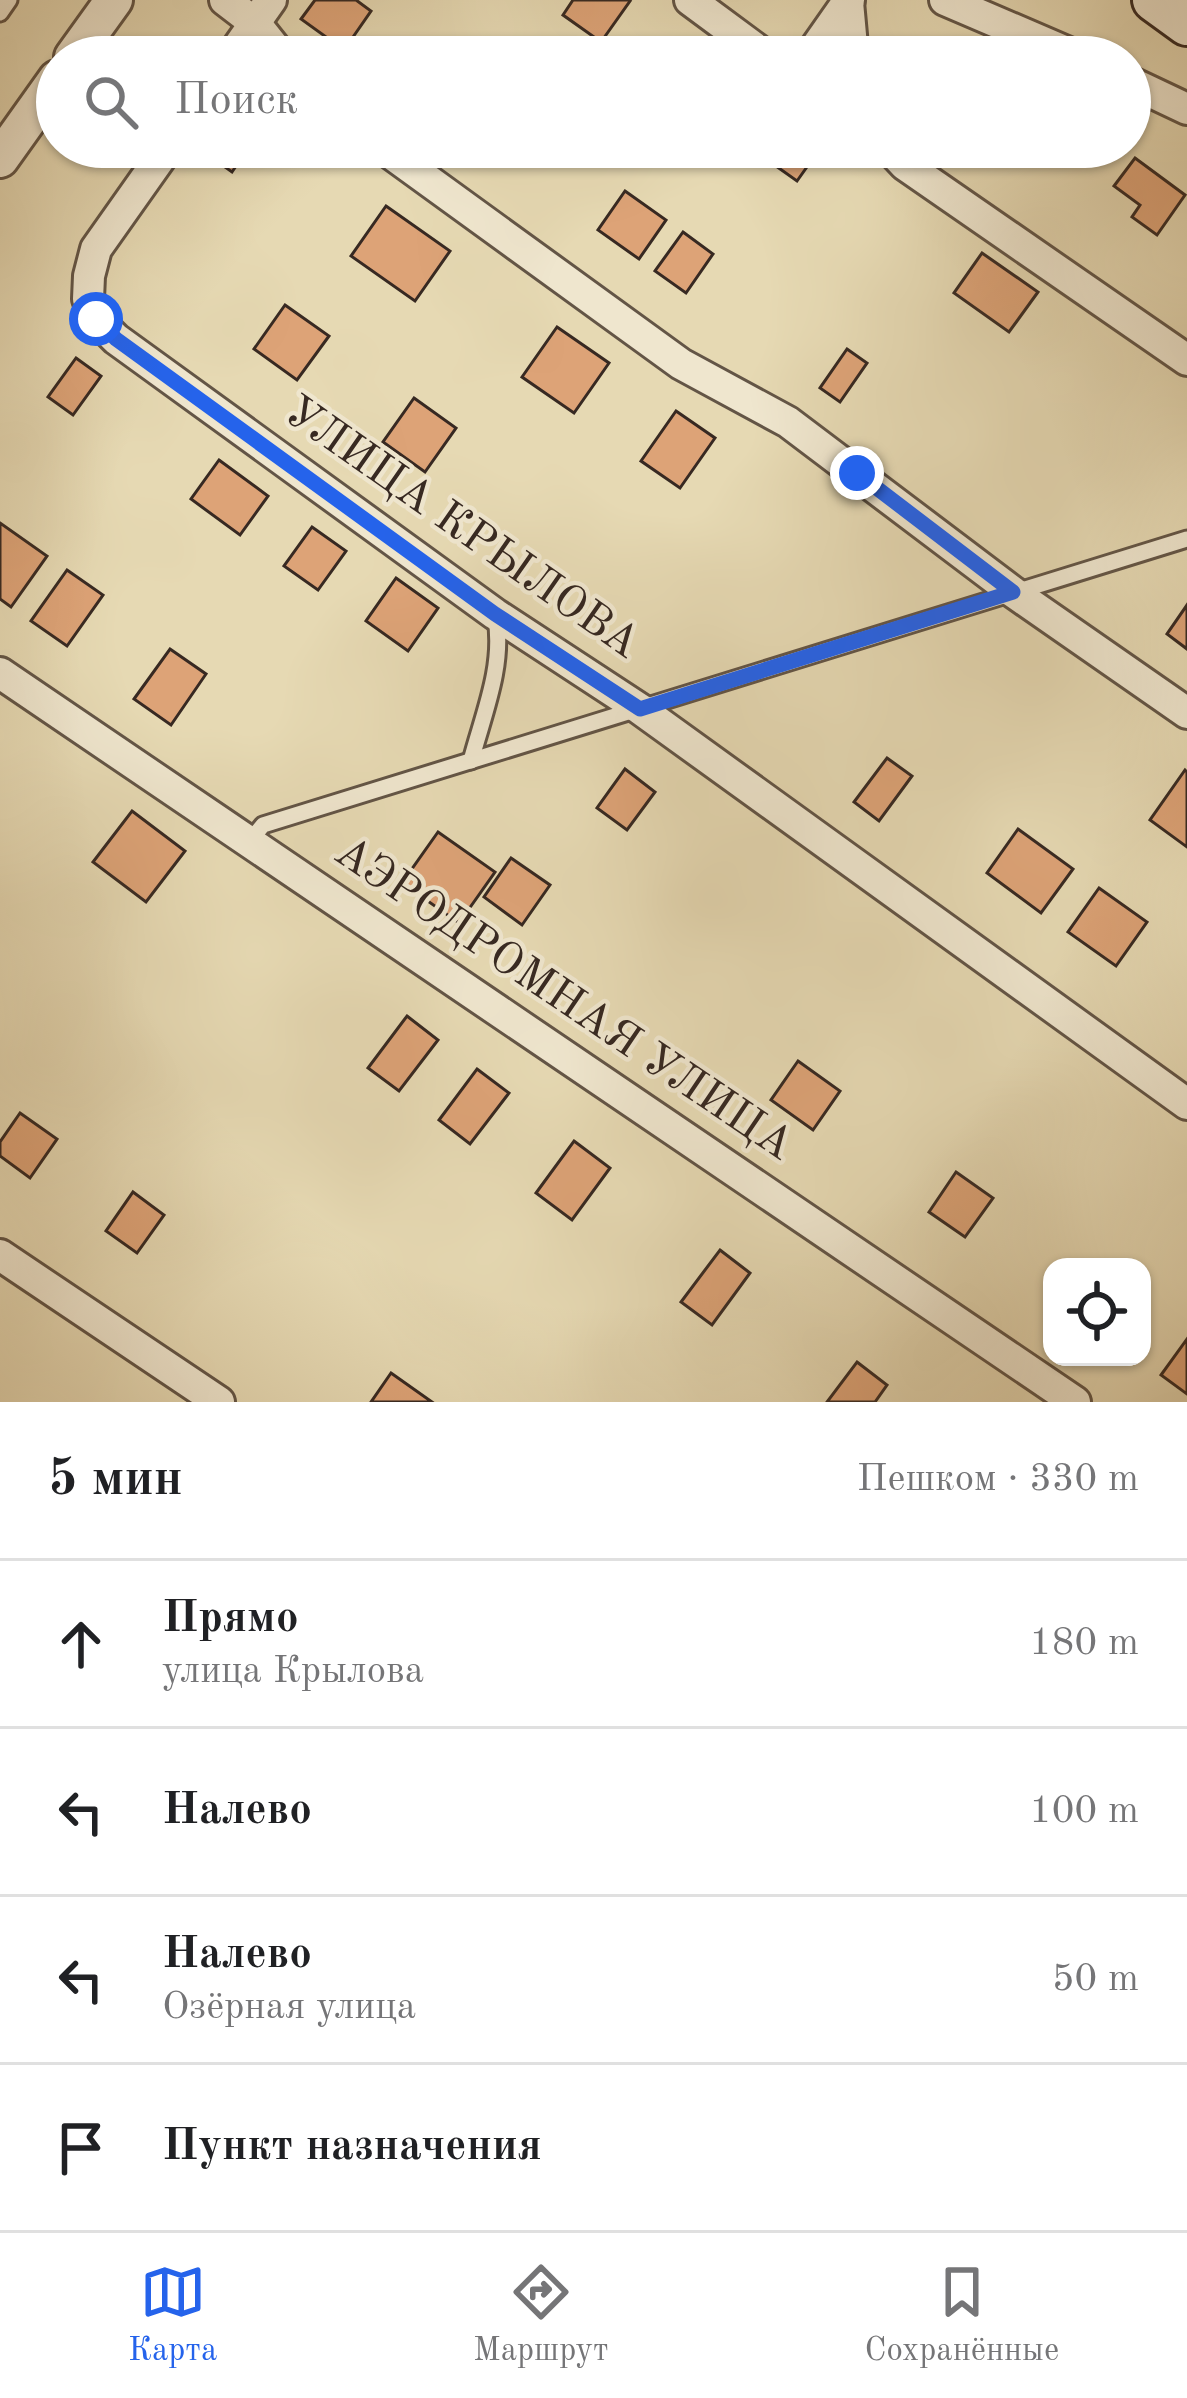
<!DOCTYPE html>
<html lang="ru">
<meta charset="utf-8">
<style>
body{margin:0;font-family:"Old Standard TT",serif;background:#f6f6f6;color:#202124}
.controls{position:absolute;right:36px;bottom:36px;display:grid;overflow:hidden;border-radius:24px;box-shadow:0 3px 9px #0004}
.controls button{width:108px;height:108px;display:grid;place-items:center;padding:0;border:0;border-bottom:3px solid #e0e0e0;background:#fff;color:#202124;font:60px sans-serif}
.stop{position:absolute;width:36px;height:36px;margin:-27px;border:9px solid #2563eb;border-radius:50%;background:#fff}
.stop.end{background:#2563eb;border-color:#fff;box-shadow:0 3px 12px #0008}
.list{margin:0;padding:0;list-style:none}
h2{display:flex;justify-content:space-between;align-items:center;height:156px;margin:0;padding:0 48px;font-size:51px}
h2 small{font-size:39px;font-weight:400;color:#757577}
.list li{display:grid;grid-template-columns:78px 1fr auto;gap:36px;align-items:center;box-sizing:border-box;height:168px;padding:0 48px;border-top:3px solid #e0e0e0}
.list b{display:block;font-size:45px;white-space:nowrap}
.list p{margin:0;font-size:39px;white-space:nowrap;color:#757577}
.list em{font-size:39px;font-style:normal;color:#757577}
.icon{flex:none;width:66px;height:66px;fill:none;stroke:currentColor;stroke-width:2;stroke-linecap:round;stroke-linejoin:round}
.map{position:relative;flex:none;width:1187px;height:1402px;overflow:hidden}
.search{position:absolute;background:#fff;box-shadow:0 3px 9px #0004;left:36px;right:36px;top:36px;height:132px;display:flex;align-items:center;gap:30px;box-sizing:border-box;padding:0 42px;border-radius:66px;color:#757577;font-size:45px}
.sheet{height:828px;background:#fff}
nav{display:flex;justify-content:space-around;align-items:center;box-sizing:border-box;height:168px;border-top:3px solid #e0e0e0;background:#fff;font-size:33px;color:#757577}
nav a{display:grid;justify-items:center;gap:6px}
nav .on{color:#2563eb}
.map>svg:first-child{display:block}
</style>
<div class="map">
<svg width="1187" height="1402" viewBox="0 0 1187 1402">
<rect width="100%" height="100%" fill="#e6d9b3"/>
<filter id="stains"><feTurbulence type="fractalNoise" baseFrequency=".00167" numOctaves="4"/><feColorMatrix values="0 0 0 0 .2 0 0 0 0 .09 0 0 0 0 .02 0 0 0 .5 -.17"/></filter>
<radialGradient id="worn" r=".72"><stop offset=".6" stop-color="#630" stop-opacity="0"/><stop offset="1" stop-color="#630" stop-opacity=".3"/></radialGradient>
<!-- building -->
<g fill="#dda377" stroke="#372922" stroke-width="3">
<polygon points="315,0 356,0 371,11 344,50 301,19"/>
<polygon points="573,0 628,0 630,1 601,42 563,15"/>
<polygon points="214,147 249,147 232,172 208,155"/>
<polygon points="764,147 821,147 797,181 759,154"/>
<polygon points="1135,158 1185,195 1157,235 1132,217 1140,205 1114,186"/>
<polygon points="625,191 666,220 639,259 598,230"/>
<polygon points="386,206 450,251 415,301 351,256"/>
<polygon points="683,232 713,254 686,293 655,271"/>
<polygon points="982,253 1038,292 1009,332 954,293"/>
<polygon points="285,305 329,336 297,380 254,349"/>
<polygon points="557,327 609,363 574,413 522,377"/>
<polygon points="847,349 867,363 840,402 820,388"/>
<polygon points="76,358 101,376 73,415 48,397"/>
<polygon points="414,398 456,428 425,472 383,442"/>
<polygon points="676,411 715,438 680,488 641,461"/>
<polygon points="219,460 268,496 240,535 191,499"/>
<polygon points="0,523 47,556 11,607 0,599"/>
<polygon points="312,527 346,551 318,590 284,566"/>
<polygon points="67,570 103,595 67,646 31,621"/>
<polygon points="396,578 438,608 408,651 366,621"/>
<polygon points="1187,605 1187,649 1167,634"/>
<polygon points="170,649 206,674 171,725 134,699"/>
<polygon points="887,758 912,776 879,821 854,802"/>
<polygon points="625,769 655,792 627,830 597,808"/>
<polygon points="1185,770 1187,772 1187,847 1150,820"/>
<polygon points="132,811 185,851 146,902 93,862"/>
<polygon points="1018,829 1073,869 1041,913 987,873"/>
<polygon points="438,832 495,872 459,923 402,883"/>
<polygon points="511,858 550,885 522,925 484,897"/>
<polygon points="1099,888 1147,922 1116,966 1068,932"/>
<polygon points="407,1016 438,1040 399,1091 368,1068"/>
<polygon points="798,1061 840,1091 813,1130 771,1100"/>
<polygon points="477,1069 509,1093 470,1144 439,1120"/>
<polygon points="20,1113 57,1139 30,1178 0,1156 0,1142"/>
<polygon points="574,1141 610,1168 572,1220 536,1193"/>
<polygon points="956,1172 993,1198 965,1237 929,1212"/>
<polygon points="133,1192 164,1215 137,1253 106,1231"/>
<polygon points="720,1250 750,1273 712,1325 681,1302"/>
<polygon points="1187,1339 1187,1394 1161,1375"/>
<polygon points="857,1362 887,1385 875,1402 827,1402"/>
<polygon points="391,1373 432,1402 371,1402"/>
</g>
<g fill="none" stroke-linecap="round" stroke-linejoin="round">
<!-- service casing -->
<g stroke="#635546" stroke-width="21">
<g id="service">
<polyline points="0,13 9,0"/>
<path d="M471,761C483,715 504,667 496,619"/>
<polyline points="249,842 263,825 1187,539"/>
</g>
</g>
<!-- minor casing -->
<g stroke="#635546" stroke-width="36">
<g id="minor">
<polyline points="225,0 255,23 282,57"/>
<polyline points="690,0 767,57"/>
<polyline points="945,0 1078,57"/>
<polyline points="848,2 853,57"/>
<polyline points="231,57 271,0"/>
<polyline points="809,57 849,0"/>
<polyline points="1130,82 1187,109"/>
<polyline points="168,147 96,249 89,276 88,299 96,319 116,339 495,614 640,709 1187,1104"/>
<polyline points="382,147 681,364 788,422 1013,592 1187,713"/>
<polyline points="888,147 905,165 1187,360"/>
<polyline points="0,673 1075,1402"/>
<polyline points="0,1255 219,1402"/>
</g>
</g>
<!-- tertiary casing -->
<g stroke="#635546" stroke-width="42">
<g id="tertiary">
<polyline points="73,57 114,0"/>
<polyline points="0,159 57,79"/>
</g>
</g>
<!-- secondary casing -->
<g stroke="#372922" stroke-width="48">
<polyline id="secondary" points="1154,0 1187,24"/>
</g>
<!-- service -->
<use href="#service" stroke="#efe6ce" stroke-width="15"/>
<!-- minor -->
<use href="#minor" stroke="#efe6ce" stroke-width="30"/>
<!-- tertiary -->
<use href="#tertiary" stroke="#efe6ce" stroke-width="36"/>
<!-- secondary -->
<use href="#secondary" stroke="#efe6ce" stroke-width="42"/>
</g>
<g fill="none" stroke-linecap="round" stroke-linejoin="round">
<!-- route -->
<polyline stroke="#2563eb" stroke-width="15" points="96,319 116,339 495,614 640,709 1013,592 857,473"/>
</g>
<g text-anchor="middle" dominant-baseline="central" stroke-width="9" stroke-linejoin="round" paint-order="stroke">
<!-- street labels -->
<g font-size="45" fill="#372922" stroke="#efe6ce">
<text transform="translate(461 529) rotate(35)">УЛИЦА КРЫЛОВА</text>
<text transform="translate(563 1000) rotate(34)">АЭРОДРОМНАЯ УЛИЦА</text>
</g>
</g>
<rect width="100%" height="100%" filter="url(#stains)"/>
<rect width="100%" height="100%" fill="url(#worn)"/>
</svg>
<div class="controls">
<button><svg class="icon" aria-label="locate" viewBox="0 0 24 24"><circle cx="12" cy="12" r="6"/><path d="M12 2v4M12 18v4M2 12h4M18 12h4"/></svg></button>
</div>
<div class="stop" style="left:96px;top:319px"></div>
<div class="stop end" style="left:857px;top:473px"></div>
<div class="search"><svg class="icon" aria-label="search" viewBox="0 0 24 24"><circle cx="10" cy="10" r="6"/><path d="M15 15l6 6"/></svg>Поиск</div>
</div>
<section class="sheet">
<h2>5 мин<small>Пешком · 330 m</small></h2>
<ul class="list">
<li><svg class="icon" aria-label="ahead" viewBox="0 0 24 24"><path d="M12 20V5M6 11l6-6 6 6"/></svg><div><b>Прямо</b><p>улица Крылова</p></div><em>180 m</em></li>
<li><svg class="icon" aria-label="left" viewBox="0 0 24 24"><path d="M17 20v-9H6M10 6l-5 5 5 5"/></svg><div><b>Налево</b></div><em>100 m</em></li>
<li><svg class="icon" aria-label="left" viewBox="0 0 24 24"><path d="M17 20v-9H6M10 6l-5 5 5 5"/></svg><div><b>Налево</b><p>Озёрная улица</p></div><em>50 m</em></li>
<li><svg class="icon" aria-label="arrive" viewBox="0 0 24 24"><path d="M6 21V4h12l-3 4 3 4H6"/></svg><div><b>Пункт назначения</b></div></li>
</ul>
</section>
<nav>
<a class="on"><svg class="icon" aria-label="map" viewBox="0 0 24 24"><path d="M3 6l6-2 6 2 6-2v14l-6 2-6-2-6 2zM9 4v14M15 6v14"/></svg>Карта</a>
<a><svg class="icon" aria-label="directions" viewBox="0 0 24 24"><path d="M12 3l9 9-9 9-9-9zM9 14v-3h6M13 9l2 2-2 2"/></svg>Маршрут</a>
<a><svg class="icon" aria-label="saved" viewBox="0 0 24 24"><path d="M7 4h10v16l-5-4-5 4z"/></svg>Сохранённые</a>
</nav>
